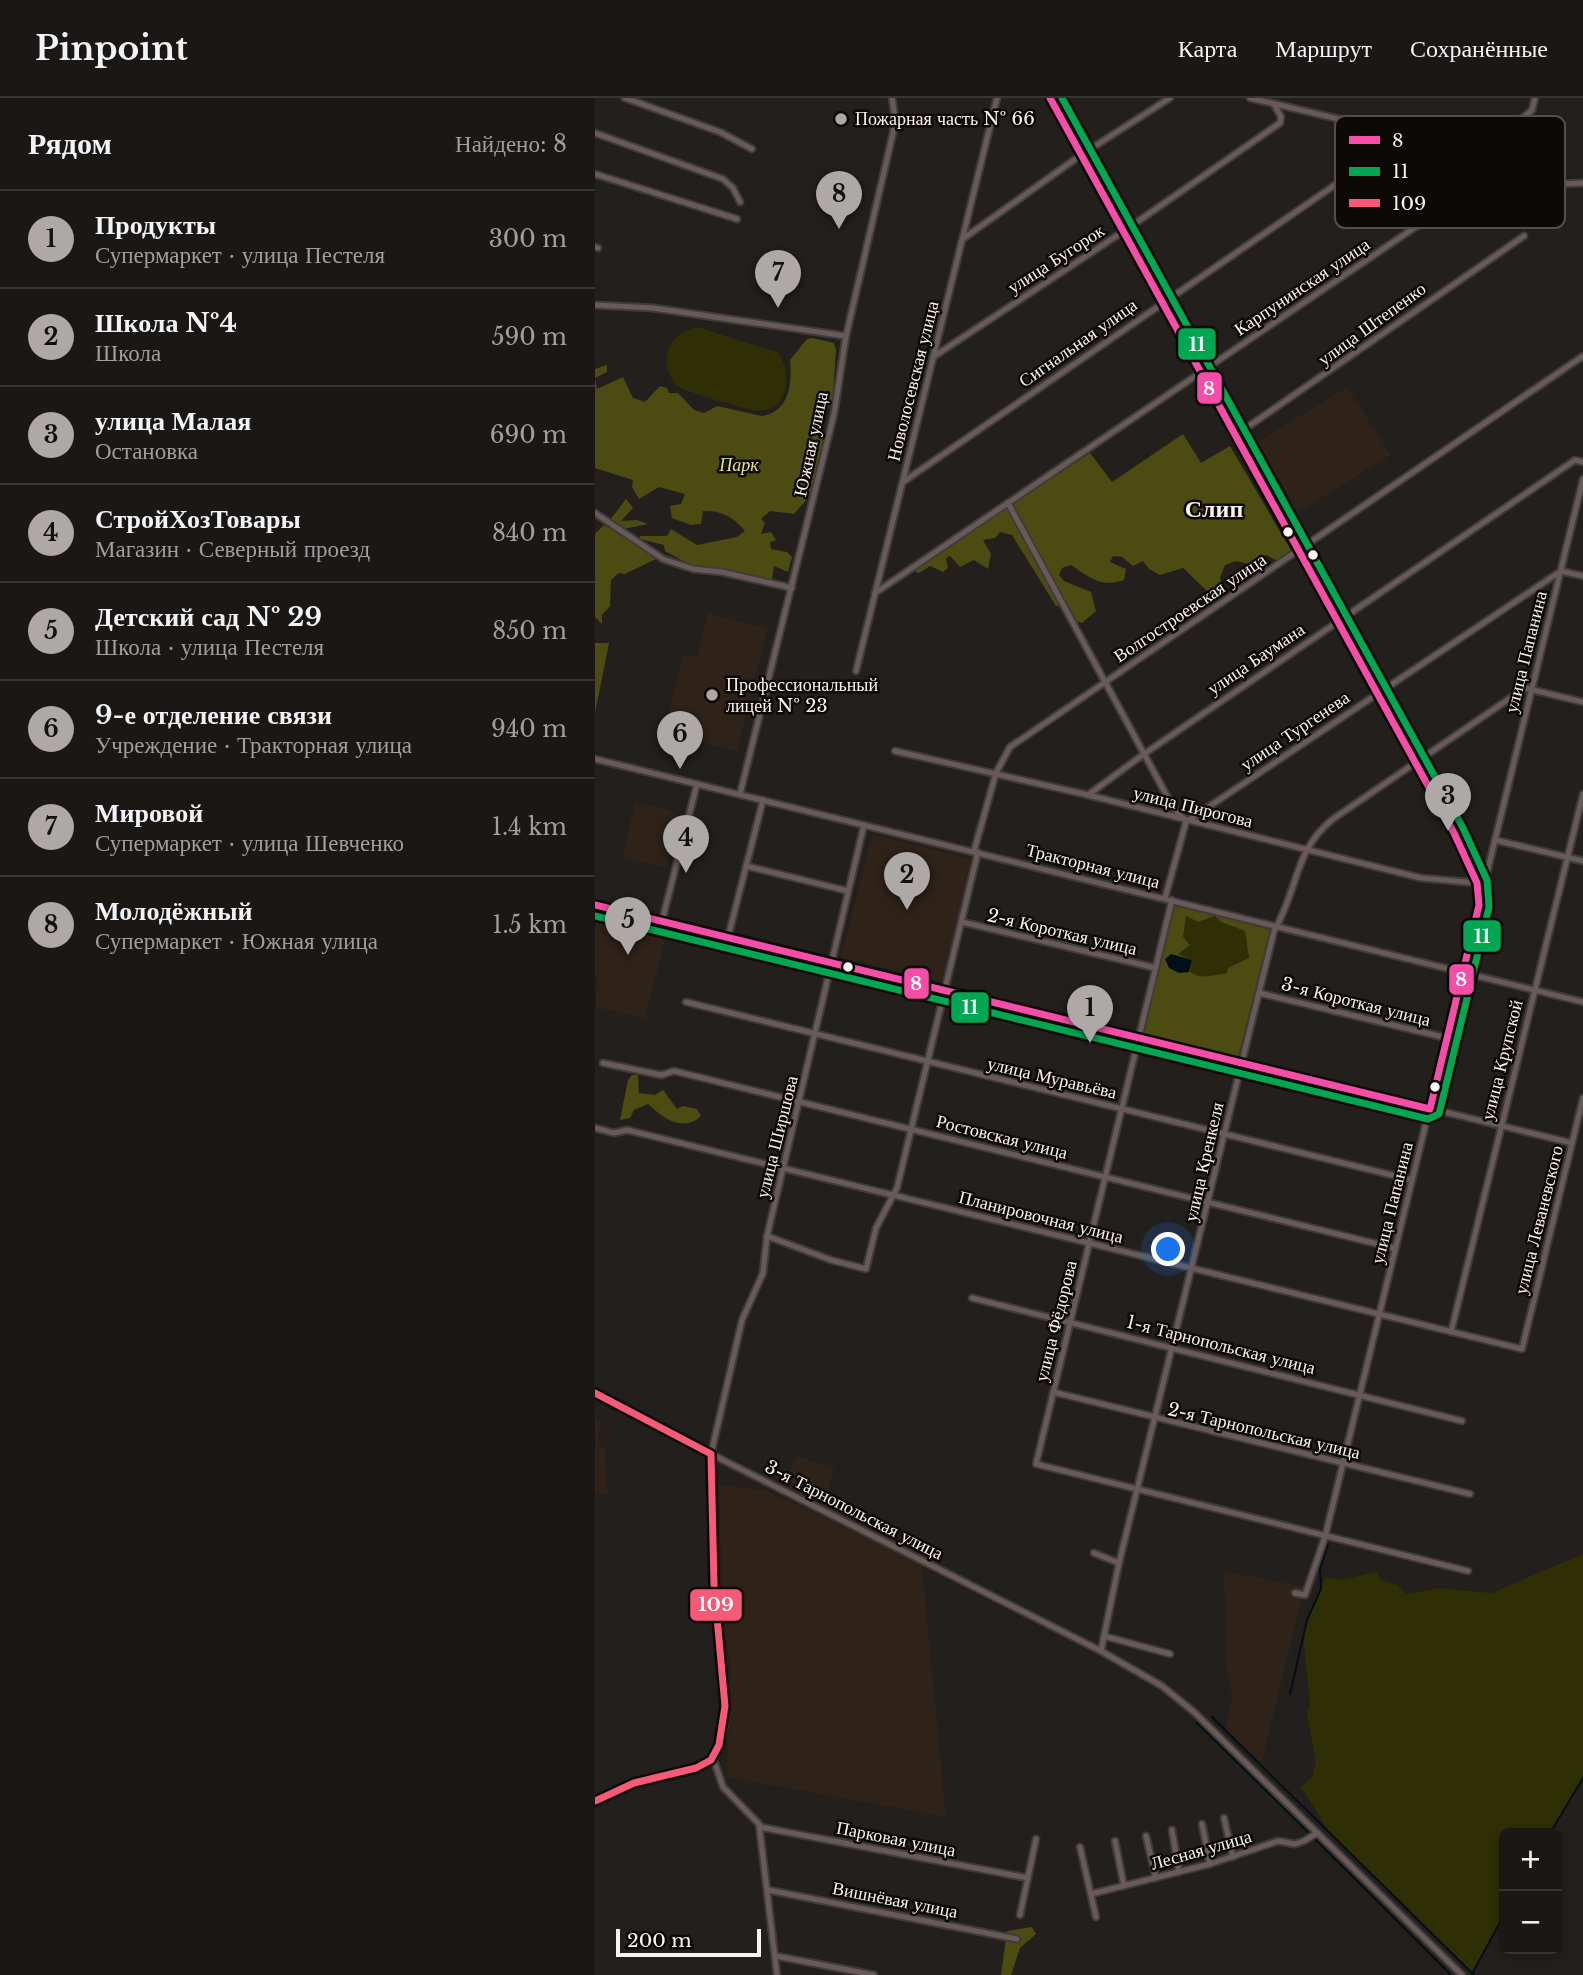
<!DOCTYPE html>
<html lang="ru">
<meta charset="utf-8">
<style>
body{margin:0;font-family:"Libre Baskerville",serif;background:#272422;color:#f1f3f6}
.controls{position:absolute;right:21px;bottom:21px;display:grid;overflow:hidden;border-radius:10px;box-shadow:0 4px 10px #0003}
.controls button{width:63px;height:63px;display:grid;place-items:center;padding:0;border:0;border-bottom:2px solid #383634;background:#1a1715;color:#f1f3f6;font:35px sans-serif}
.scale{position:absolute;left:21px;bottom:18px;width:145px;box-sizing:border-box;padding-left:7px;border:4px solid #f9f3f0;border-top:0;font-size:19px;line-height:24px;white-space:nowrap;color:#f9f3f0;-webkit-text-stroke:5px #0c0907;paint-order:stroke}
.you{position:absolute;left:574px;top:1152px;width:24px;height:24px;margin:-18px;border:5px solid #fff;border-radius:50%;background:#1a73e8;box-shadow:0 0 0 10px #1a73e833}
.badge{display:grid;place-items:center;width:46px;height:46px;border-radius:50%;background:#aea9a6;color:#111;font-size:23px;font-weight:700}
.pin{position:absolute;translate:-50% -58px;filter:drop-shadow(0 2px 4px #0008)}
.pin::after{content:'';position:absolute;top:37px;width:24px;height:21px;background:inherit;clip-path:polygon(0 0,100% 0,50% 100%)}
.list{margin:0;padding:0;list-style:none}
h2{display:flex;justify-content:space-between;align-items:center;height:91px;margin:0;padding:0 28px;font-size:30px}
h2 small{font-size:23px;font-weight:400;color:#9f9fa0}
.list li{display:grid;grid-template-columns:46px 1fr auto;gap:21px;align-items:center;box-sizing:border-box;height:98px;padding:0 28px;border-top:2px solid #383634}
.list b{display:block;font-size:26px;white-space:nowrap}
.list p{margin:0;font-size:23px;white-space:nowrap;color:#9f9fa0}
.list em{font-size:23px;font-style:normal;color:#9f9fa0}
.map{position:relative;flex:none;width:988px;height:1877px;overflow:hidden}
header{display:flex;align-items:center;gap:42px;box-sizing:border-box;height:98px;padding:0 35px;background:#1a1715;border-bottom:2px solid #383634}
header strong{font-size:33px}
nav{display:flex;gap:38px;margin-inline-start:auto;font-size:24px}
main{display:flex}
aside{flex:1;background:#1a1715}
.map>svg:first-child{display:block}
</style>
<header>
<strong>Pinpoint</strong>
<nav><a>Карта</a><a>Маршрут</a><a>Сохранённые</a></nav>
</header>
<main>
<aside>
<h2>Рядом<small>Найдено: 8</small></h2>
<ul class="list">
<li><span class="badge">1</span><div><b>Продукты</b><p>Супермаркет · улица Пестеля</p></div><em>300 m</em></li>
<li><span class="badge">2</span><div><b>Школа №4</b><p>Школа</p></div><em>590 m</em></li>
<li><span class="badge">3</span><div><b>улица Малая</b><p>Остановка</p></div><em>690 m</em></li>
<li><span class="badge">4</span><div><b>СтройХозТовары</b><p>Магазин · Северный проезд</p></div><em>840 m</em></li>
<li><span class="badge">5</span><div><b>Детский сад № 29</b><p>Школа · улица Пестеля</p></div><em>850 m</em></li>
<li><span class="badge">6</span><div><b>9-е отделение связи</b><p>Учреждение · Тракторная улица</p></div><em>940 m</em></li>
<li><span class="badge">7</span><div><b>Мировой</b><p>Супермаркет · улица Шевченко</p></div><em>1.4 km</em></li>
<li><span class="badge">8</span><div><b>Молодёжный</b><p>Супермаркет · Южная улица</p></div><em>1.5 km</em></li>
</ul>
</aside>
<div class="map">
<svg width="988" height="1877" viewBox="0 0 988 1877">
<rect width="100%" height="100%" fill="#221f1c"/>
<!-- built -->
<g fill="#2e2219">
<polygon points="752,289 796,357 693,421 653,350"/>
<polygon points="113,515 173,530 142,653 69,634 88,556 102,559"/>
<polygon points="40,704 84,715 71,770 27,760"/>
<polygon points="277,736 373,760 376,764 348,884 246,859"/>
<polygon points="0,817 72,835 50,921 0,909 3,880 0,879"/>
<polygon points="0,1316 7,1328 3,1330 5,1348 10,1351 13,1396 0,1397"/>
<polygon points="202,1358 240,1371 230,1397 262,1410 256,1422 188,1387"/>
<polygon points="124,1386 173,1393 327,1466 351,1719 132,1679 136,1570 127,1519"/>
<polygon points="629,1473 710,1489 667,1663 658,1661 630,1630 637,1599 631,1565"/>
</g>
<!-- green -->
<g fill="#2e2f04">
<path d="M102,229L182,254C198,272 195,312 164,313C155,313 95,295 86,290C75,284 70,269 72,257C75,241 87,232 102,229Z"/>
<path d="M591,818L603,824L620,818L626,824L650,833L654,860C638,871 614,888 594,874L597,862L582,856L595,848L588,839V821Z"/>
<polygon points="988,1456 988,1680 955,1735 909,1735 909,1817 877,1875 734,1734 706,1689 718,1678 721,1662 712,1616 715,1605 708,1536 730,1479 749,1482 781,1474 786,1482 801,1486 812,1496 843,1490 896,1495"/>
</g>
<!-- forest -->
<g fill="#4c4c12" fill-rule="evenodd">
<path d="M218,240L239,245L241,251L238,300L225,325L228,341L215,398L199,416L175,413L166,421L170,425L166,436L176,434L181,442L175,444L176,451L192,454L197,459L193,474L179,468L177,481H169L99,469L70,453L69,447L45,441V438H72L76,431L102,447L142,439L150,433C139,419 126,412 108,413L106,426L96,427L77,420L75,408L86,406L90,396L64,389L44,401L37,389L38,382L0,370V271L12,267V274L0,280L2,291L28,279L38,300L50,304L65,288L72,290L74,295H83L99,312L109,315L122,308L167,318C195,314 197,285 195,262L212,241Z"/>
<path d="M588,336L606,365L635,348L697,454L683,463L671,457L657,467L641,463L630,467L625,480L629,491L619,506L613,505V494L588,470L565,477L554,471L548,463L538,468L527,459L518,458L515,464L531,471L529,482C507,490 495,480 476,467L467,470L464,477L469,483L496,494L501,513L487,525L479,522L469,507L461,508L417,437L405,434L400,440L388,442L396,456L393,471L379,462L365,469L355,458L351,460L353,470L348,474L335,468L324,475L317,472L495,355L517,384Z"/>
<polygon points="31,401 38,410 26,423 42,422 53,426 28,431 15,422"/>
<polygon points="9,427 63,460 30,476 24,475 16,482 15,508 7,517 7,526 0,519 0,436"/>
<polygon points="0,545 14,545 0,615"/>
<path d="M582,806L675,832L643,960L549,937L578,808ZM591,818L603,824L620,818L626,824L650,833L654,860L633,870L632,875C619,877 606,882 595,874L597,862L583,856L595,847L588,839Z"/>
<path d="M37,977H43L44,995L60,997L68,992L82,1011L88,1008L102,1011L106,1018C88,1035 68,1020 53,1006L39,1012L35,1020L25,1022L33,982Z"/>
<polygon points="437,1829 441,1836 425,1850 416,1877 406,1877 412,1833"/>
</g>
<!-- water -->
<polygon fill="#030f17" points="576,856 597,862 594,874 584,875 574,870 570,861"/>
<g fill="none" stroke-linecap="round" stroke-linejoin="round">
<!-- stream -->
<g stroke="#030f17" stroke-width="2">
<polyline points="695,1596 712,1522 726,1491 725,1471 733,1446"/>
<polyline points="617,1619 879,1877"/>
<polyline points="601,1624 714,1735"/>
<polyline points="955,1735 988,1680"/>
<polyline points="720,1741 856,1877"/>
<polyline points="878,1874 909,1817"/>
</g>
<!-- minor casing -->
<g stroke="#3f3d3b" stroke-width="9">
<g id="minor">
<polyline points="30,0 125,34 157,51"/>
<polyline points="455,0 859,735 878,774 883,798"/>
<polyline points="655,0 874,52 902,74 942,87 988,85"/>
<polyline points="0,35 128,81 138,90 145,104"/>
<polyline points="0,76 142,121"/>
<polyline points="369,140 486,57 575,0"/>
<polyline points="0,149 3,150"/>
<polyline points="0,207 58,210 251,238"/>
<polyline points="338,259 529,133 685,25 686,19 679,6"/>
<polyline points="641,337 929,138"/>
<polyline points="308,384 814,36"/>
<polyline points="413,405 579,711 589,721"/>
<polyline points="0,415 68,461 98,471 127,474 197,490"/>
<polyline points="280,495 912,67 919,52 922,25 937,12 940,0"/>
<polyline points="261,573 402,0"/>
<polyline points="300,653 493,697 826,780 883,785"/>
<polyline points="0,661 988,904"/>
<polyline points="145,696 239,316 251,238 298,35 300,19 297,0"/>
<polyline points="493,697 549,656 980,362 988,364"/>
<polyline points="591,724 966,473 988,478"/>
<polyline points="269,727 172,1138 168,1175 147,1222 116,1356 506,1553 567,1588 599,1614 867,1877"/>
<polyline points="900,742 988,763"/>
<polyline points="379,753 401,675 415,649 988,258"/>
<polyline points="151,768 253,793"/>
<polyline points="570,800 591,724"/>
<polyline points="577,802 441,1366 873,1473"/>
<polyline points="0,807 977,1045"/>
<polyline points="67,823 102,686"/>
<polyline points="367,824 561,870"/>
<polyline points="133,839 168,702"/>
<polyline points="664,895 852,940"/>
<polyline points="91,904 817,1082"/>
<polyline points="8,965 66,977 79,973 799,1150"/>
<polyline points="0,1030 19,1035 32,1032 927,1251 988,1000"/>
<polyline points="172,1138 236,1162 271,1171 281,1130 302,1090 383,754"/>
<polyline points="377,1200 867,1323"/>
<polyline points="856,1234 988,696"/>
<polyline points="458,1294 875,1396"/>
<polyline points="499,1455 524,1465"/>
<polyline points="700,1495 710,1497 730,1439 988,381"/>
<polyline points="509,1538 575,1556"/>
<path d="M506,1553L524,1465L679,833C704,791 698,753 738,721L930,590L988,604"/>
<polyline points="118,1660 128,1689 164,1726 182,1877"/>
<polyline points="629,1720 638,1759"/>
<polyline points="607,1726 615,1766"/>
<polyline points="165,1729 433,1780"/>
<polyline points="577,1732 584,1774"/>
<polyline points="551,1738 561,1780"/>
<polyline points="520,1743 529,1788"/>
<polyline points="485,1749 501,1819"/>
<polyline points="173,1792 422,1841"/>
<polyline points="496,1796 615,1766 683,1743 700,1746 709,1743 722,1735"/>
<polyline points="425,1817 441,1741"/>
<polyline points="181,1858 279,1877"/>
</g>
</g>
<!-- major casing -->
<g stroke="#3f3d3b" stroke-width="10">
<path id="major" d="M0,1295L116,1356C116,1405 116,1455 120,1505C122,1547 144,1626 116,1662L101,1670L39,1685L0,1703"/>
</g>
<!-- minor -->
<use href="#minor" stroke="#695a59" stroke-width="5"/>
<!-- major -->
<use href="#major" stroke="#6b5b58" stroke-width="6"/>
<!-- bus-1 casing -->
<g stroke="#0c0907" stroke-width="12">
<polyline id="bus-1" points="0,807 835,1011 884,807 882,785 859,735 455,0"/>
</g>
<!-- bus-2 casing -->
<g stroke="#0c0907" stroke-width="12">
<polyline id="bus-2" points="0,818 833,1021 844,1016 894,809 892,782 868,730 467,0"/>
</g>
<!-- bus-3 casing -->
<g stroke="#0c0907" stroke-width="12">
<polyline id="bus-3" points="0,1295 116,1356 119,1486 130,1608 124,1647 116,1662 101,1670 39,1685 0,1703"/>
</g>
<!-- bus-1 -->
<use href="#bus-1" stroke="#f54da8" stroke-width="7"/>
<!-- bus-2 -->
<use href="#bus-2" stroke="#00a651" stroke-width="7"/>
<!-- bus-3 -->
<use href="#bus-3" stroke="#f75a77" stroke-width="7"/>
</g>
<!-- markers -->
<g fill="#aea9a6" stroke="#0c0907" stroke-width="2.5">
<circle cx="246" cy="21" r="7"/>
<circle cx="117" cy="597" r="7"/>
</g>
<g fill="#f9f3f0" stroke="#0c0907" stroke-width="2.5">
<circle cx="693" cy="434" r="6"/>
<circle cx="718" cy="457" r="6"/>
<circle cx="253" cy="869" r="6"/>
<circle cx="840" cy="989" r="6"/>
</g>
<g text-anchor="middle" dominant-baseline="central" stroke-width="5" stroke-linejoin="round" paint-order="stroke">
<!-- poi labels -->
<g font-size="18" fill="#f9f3f0" stroke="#0c0907" text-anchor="start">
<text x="260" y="21">Пожарная часть № 66</text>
<text x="131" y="587">Профессиональный<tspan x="131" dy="21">лицей № 23</tspan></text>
</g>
<!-- street labels -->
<g font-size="18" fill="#f9f3f0" stroke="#0c0907">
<text transform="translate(461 161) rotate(-33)">улица Бугорок</text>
<text transform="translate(707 189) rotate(-34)">Карпунинская улица</text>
<text transform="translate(777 226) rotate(-36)">улица Штепенко</text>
<text transform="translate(483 245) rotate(-35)">Сигнальная улица</text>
<text transform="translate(318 283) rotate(-76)">Новолосевская улица</text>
<text transform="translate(216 346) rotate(-78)">Южная улица</text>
<text transform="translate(595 510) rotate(-34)">Волгостроевская улица</text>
<text transform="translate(931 554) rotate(-76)">улица Папанина</text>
<text transform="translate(661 561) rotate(-34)">улица Баумана</text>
<text transform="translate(700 633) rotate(-34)">улица Тургенева</text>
<text transform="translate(598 709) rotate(14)">улица Пирогова</text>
<text transform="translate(498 768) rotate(14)">Тракторная улица</text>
<text transform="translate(467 834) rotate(13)">2-я Короткая улица</text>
<text transform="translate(761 904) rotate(14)">3-я Короткая улица</text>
<text transform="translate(907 962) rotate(-76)">улица Крупской</text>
<text transform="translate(457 980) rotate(13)">улица Муравьёва</text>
<text transform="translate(182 1039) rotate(-76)">улица Ширшова</text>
<text transform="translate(407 1039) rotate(14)">Ростовская улица</text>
<text transform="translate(609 1064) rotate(-77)">улица Кренкеля</text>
<text transform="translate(797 1105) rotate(-76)">улица Папанина</text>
<text transform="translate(446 1119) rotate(14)">Планировочная улица</text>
<text transform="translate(944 1122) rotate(-76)">улица Леваневского</text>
<text transform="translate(461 1223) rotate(-76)">улица Фёдорова</text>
<text transform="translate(626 1247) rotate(14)">1-я Тарнопольская улица</text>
<text transform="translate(669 1333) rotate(13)">2-я Тарнопольская улица</text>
<text transform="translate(259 1412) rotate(27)">3-я Тарнопольская улица</text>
<text transform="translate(301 1741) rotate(11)">Парковая улица</text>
<text transform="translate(606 1752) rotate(-16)">Лесная улица</text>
<text transform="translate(300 1802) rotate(11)">Вишнёвая улица</text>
</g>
<!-- park labels -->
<g font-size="18" font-style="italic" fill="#e0e488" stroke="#0c0907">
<text x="144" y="367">Парк</text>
</g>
<!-- district labels -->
<g font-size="24" font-weight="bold" fill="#f9f3f0" stroke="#0c0907">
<text x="619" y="410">Слип</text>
</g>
</g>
<!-- legend -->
<rect x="740" y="18" width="230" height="112" rx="10" fill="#0c0907" stroke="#534f4d" stroke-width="2"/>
<rect x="754" y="38" width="31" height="8" fill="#f54da8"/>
<rect x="754" y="69" width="31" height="9" fill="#00a651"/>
<rect x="754" y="101" width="31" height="8" fill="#f75a77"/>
<g font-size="19" fill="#f9f3f0">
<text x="797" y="49">8</text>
<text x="797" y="80">11</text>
<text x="797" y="112">109</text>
</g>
<g stroke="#0c0907" stroke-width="2.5">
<rect x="582" y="229" width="40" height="34" rx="7" fill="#00a651"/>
<rect x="601" y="273" width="27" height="34" rx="7" fill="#f54da8"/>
<rect x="867" y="821" width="40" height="34" rx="7" fill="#00a651"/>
<rect x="853" y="865" width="27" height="33" rx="7" fill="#f54da8"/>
<rect x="308" y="869" width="27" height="33" rx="7" fill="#f54da8"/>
<rect x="355" y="893" width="40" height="33" rx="7" fill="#00a651"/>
<rect x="94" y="1490" width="54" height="34" rx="7" fill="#f75a77"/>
</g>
<g font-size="19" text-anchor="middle" font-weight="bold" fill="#fff">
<text x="602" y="253">11</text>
<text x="614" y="297">8</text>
<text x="887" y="845">11</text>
<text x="866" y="888">8</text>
<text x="321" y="892">8</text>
<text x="375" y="916">11</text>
<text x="121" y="1513">109</text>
</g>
</svg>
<div class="controls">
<button>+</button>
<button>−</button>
</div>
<div class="scale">200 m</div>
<div class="you"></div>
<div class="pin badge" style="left:495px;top:945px">1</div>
<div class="pin badge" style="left:312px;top:812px">2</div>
<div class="pin badge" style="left:853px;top:733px">3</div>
<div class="pin badge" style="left:91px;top:775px">4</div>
<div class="pin badge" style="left:33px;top:857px">5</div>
<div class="pin badge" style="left:85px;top:671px">6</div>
<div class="pin badge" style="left:183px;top:210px">7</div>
<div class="pin badge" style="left:244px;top:131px">8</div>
</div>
</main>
